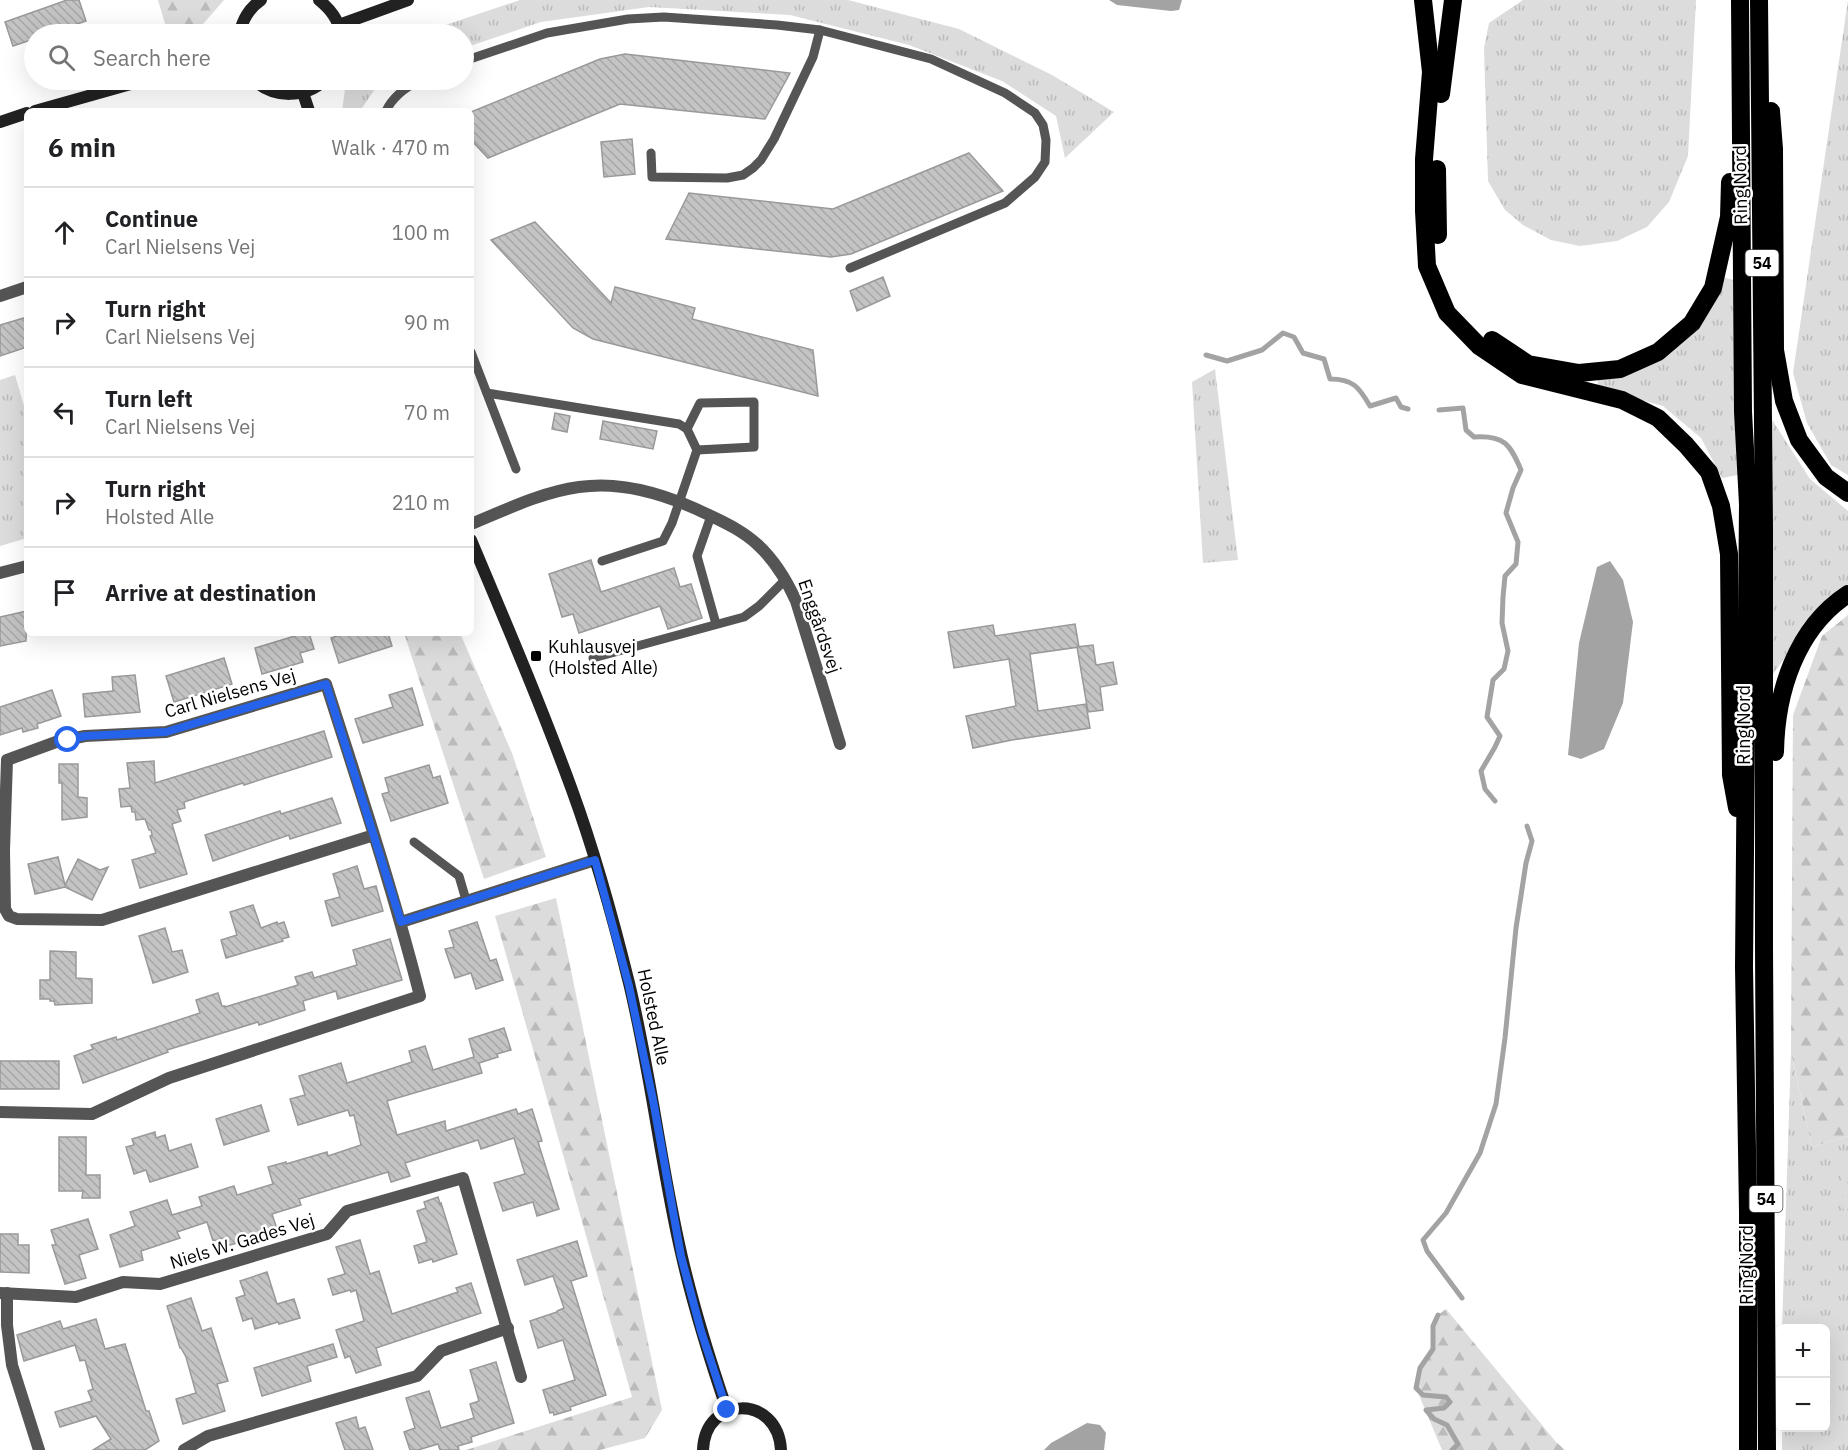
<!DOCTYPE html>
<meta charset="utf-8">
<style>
body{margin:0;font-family:"IBM Plex Sans",sans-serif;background:#f2f2f2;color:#202124}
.controls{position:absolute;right:18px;bottom:18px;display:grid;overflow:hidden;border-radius:9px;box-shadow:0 6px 24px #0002}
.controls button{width:54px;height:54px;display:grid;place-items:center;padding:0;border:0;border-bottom:2px solid #e0e0e0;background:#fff;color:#202124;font:30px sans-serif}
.stop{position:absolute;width:18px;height:18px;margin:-14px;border:4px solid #2563eb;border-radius:50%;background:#fff}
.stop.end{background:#2563eb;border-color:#fff;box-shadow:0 2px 6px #0008}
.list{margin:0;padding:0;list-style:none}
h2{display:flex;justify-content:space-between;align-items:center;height:78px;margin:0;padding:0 24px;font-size:26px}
h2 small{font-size:20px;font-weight:400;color:#757577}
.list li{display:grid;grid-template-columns:39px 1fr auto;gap:18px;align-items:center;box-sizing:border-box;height:90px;padding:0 24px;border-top:2px solid #e0e0e0}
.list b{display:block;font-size:22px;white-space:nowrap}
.list p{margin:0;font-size:20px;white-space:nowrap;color:#757577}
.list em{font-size:20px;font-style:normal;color:#757577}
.icon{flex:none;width:33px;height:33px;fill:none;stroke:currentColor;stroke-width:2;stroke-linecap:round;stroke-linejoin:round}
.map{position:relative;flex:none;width:1848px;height:1450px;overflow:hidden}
.search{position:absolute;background:#fff;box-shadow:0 6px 24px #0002;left:24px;top:24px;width:450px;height:66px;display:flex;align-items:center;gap:15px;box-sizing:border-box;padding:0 21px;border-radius:33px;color:#757577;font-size:22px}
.panel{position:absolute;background:#fff;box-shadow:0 6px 24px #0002;left:24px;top:108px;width:450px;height:528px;border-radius:9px}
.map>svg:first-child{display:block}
</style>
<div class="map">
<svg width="1848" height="1450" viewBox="0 0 1848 1450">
<defs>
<pattern id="grass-tufts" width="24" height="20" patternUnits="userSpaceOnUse" patternTransform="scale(1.5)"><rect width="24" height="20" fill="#dcdcdc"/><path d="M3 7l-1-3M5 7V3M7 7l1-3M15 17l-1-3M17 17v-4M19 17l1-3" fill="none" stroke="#bbb"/></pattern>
<pattern id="forest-firs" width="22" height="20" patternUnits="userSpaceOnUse" patternTransform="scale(1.5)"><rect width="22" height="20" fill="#dcdcdc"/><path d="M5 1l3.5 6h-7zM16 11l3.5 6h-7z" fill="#bbb"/></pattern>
<pattern id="park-crowns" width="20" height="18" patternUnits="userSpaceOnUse" patternTransform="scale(1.5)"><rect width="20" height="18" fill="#dcdcdc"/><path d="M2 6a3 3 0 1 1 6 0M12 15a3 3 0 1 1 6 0" fill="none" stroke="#bbb"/></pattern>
<pattern id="building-back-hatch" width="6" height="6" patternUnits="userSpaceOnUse" patternTransform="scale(1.5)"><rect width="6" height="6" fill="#c4c4c4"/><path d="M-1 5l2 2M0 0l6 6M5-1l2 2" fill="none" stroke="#a7a7a7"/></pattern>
</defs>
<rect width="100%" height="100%" fill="#fff"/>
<!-- grass -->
<g fill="url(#grass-tufts)">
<polygon points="520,0 848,0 959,29 1052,75 1114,112 1065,158 1056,116 1002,81 909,45 790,15 649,7 541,22 464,48 464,34 419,34"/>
<polygon points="1523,0 1696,0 1688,156 1669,202 1647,227 1617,241 1580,246 1551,240 1523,225 1505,210 1488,181 1484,48 1489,23"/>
<polygon points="1848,0 1848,475 1831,465 1807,423 1793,373"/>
<polygon points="355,80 381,80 360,111 342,111 345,89"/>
<polygon points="1722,277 1737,281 1738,475 1722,478 1701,438 1663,406 1598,388 1598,378 1662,358"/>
<polygon points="1215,369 1238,560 1203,563 1192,382"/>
<polygon points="15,375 27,416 27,538 0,546 0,380"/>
<polygon points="1771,418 1810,479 1848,511 1848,587 1824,603 1771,677"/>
<polygon points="1791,1052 1812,1147 1848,1136 1848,1450 1782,1450 1782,1428 1826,1428 1826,1328 1782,1328"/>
</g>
<!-- forest -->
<g fill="url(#forest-firs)">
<polygon points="158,0 224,0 203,24 168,34"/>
<polygon points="1848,615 1848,1136 1812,1147 1791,1052 1793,715 1822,636"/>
<polygon points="404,633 460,633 512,753 546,857 484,879"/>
<polygon points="556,898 662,1410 645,1438 600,1450 466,1450 632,1397 495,916"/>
<polygon points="1446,1309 1556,1442 1565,1450 1442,1450 1416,1388 1420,1368 1433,1349 1433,1326 1438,1315"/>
</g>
<!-- park -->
<polygon fill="url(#park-crowns)" points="1848,1165 1848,1217 1843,1208 1841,1172"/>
<!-- water -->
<g fill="#a3a3a3">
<polygon points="1109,0 1182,0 1179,10 1171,11 1117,5"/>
<polygon points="1610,561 1623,580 1633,622 1623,703 1604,749 1581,759 1568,755 1579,643 1597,567"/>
<polygon points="1087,1423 1100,1425 1106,1433 1104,1450 1044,1450 1051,1443"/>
</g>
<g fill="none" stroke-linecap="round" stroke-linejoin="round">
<!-- stream -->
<g stroke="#a3a3a3" stroke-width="5">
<path d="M1206,355L1227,361L1262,350L1283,333L1294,337L1303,353L1324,359L1330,379C1353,379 1359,387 1370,406L1396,398L1401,407L1408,409"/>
<path d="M1439,410L1463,408L1466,430L1474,437C1504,435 1510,444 1521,470L1513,488L1506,513L1518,542L1516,564L1505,576L1503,597L1502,623L1508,651L1504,669L1493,680L1487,717L1500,736L1495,747L1481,771L1485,789L1495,801"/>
<polyline points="1462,1298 1427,1251 1423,1240 1446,1213 1480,1153 1496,1104 1505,1038 1516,928 1526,863 1532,841 1527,826"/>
<polyline points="1438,1315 1433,1326 1433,1349 1420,1368 1416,1388 1423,1395 1446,1397 1450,1402 1444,1408 1426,1410 1434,1419 1447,1425 1458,1444 1452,1450"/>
</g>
</g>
<!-- building -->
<g fill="url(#building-back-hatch)" stroke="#999" stroke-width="1.5">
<polygon points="67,0 79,0 86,21 47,34 34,34 34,39 13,46 5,22"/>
<polygon points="625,54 790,73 765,119 620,104 488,158 471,140 471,112 600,59"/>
<polygon points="632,139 635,174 604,177 601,142"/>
<polygon points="969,153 1003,191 851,254 831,257 666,239 689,193 833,209"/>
<polygon points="535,222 611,303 615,287 695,308 692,319 813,350 818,396 593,339 573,328 491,240"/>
<polygon points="883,277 890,296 857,311 850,291"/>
<polygon points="27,317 27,347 0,356 0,325"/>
<polygon points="555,413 570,416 567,432 552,429"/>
<polygon points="603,421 657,431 653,449 600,439"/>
<polygon points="591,560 601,592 674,568 680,587 691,584 702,618 668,629 660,606 579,633 573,614 562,617 549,574"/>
<polygon points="27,611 26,641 0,646 0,617"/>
<polygon points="1075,624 1079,647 1030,654 1038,711 1086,704 1090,728 1012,740 973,748 966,716 1016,706 1009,659 954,668 948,632 993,625 995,636"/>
<polygon points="294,633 309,633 314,649 300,653 303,662 262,674 255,648 295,636"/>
<polygon points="346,633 388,633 392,646 339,663 331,638"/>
<polygon points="1093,645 1096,665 1113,662 1117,684 1100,687 1103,710 1088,712 1077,647"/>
<polygon points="224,658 232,684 174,702 166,676"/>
<polygon points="135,675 140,712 85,717 83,694 113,691 112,677"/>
<polygon points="412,688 423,725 363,743 355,719 393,707 389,695"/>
<polygon points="52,690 61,716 37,724 38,728 23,732 22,728 0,735 0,707"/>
<polygon points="324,731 332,757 244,785 243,783 184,802 185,808 177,810 181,821 172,824 187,874 140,888 132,860 156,853 150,836 152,835 151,830 149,830 145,819 136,820 135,812 132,812 131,806 121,807 119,789 130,788 127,763 154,761 155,783"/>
<polygon points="59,764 78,764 78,797 87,798 87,817 62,820 62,783 59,783"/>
<polygon points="429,765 433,778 440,776 448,803 391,821 382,794 389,792 385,778"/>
<polygon points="332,798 341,823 290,839 289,835 213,861 205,835 280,811 281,814"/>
<polygon points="58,857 65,885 78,859 100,870 108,867 92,900 65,887 35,894 28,864"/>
<polygon points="357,866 364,889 376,886 383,911 332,926 325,901 340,897 333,874"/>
<polygon points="253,905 261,928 277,922 278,924 284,922 289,937 282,939 283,941 226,958 221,940 237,935 230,912"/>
<polygon points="477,922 490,961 496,959 503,980 476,989 471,973 455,978 445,949 454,947 449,931"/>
<polygon points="165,928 172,952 182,950 188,972 153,983 139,936"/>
<polygon points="390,939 402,980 338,999 336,991 303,1001 305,1010 259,1025 258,1022 167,1050 168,1052 83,1083 74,1056 93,1049 91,1045 116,1037 117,1040 200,1013 196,1000 218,993 222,1006 225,1006 225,1007 298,985 295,977 312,972 314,978 357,965 353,950"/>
<polygon points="50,951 76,952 76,978 92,979 92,1003 55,1005 54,1001 50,1001 50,999 40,999 40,980 50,980"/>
<polygon points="504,1028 511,1050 497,1054 498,1057 479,1063 482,1073 387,1101 397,1135 445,1121 446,1131 516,1109 518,1114 532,1109 542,1141 538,1142 559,1209 537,1216 533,1202 503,1211 494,1183 525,1174 514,1138 481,1149 478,1140 405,1163 410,1176 391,1182 388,1172 299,1199 301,1205 272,1214 278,1232 226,1246 224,1238 213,1241 207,1222 177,1232 180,1238 141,1251 143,1260 120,1267 110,1235 135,1226 130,1212 167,1200 172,1215 202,1206 199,1197 234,1186 237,1195 273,1184 268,1167 286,1162 286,1164 327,1152 328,1156 361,1145 354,1115 350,1116 348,1110 298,1125 290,1099 305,1095 299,1076 341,1063 347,1083 412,1062 409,1051 425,1046 433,1070 474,1057 469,1039"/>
<rect x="0" y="1061" width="59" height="28"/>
<polygon points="261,1105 269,1131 224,1145 216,1119"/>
<polygon points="155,1132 156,1138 165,1135 169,1151 191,1144 198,1167 150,1182 146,1170 134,1174 126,1147 134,1145 132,1139"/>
<polygon points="59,1137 86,1137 86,1175 100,1175 100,1198 82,1198 83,1191 59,1191"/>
<polygon points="438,1197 440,1204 441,1203 457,1254 433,1262 432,1259 419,1263 414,1246 427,1242 417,1211 426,1208 424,1202"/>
<polygon points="88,1219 98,1249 79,1255 86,1278 65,1284 52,1245 56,1245 51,1230"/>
<polygon points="0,1234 18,1234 18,1245 29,1245 29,1273 0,1272"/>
<polygon points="360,1240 370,1274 379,1271 392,1314 458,1292 456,1288 471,1283 481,1313 376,1348 381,1365 356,1373 350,1356 345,1358 336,1330 364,1321 356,1290 351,1292 350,1290 333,1295 328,1279 345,1274 336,1247"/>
<polygon points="577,1241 587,1276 571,1281 606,1395 570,1407 571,1410 554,1415 553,1412 550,1413 543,1390 575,1380 563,1340 538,1348 530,1321 557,1312 557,1311 564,1308 553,1276 525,1285 517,1260"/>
<polygon points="267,1272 277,1304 294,1299 300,1318 279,1324 278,1322 255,1329 252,1318 243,1321 236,1298 245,1295 240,1281"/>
<polygon points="191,1298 202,1331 211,1328 228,1381 217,1384 225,1411 183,1424 176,1399 196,1393 186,1357 181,1348 180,1348 167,1306"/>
<polygon points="96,1319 105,1349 125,1344 146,1411 149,1411 159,1441 145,1450 93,1450 111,1439 96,1416 60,1427 55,1412 92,1401 88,1391 93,1389 85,1360 80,1361 75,1345 24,1361 17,1335 60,1321 63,1329"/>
<polygon points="333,1344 337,1357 307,1366 311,1381 262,1396 254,1368"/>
<polygon points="496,1362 514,1423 471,1437 472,1442 458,1446 459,1450 440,1450 438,1444 418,1450 410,1450 404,1432 415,1428 406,1398 429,1391 441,1428 474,1418 470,1404 479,1401 470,1370"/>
<polygon points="356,1417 359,1429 365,1427 373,1450 345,1450 336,1423"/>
</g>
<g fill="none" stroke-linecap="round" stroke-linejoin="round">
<!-- lane -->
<g stroke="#555" stroke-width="9">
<polyline points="464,61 547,33 628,19 664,17 777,25 820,30 931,59 1005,93 1035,113 1043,125 1046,140 1045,162 1035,177 1005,203 850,268"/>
<path d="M386,111C393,96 406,87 420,80"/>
<polyline points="651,153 652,177 727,178 743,175 753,168 761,160 774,139 813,57 820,30"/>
<polyline points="471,352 516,469"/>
<polyline points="487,393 679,424 687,429 697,450 672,523 663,541 602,561"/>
<polyline points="687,429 700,403 754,402 754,447 697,450"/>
<polyline points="711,516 697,556 716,624"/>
<polyline points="593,658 744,617 759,606 786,579"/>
<polyline points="414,842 459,876 466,900"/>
</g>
<!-- street -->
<g stroke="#555" stroke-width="12">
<polyline points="0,296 27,287"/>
<path d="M471,524C505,510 542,492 579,487C625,480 671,496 711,516C728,524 744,532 758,545C774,560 787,581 796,601L840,744"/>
<polyline points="0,573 27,566"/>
<polyline points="401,922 595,860"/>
<path d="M0,1112L92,1114L169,1078L420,996C393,890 359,787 326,684L166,732L85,736L56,742L7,760L4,850L5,909L9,916L17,919L102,920L374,835"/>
<polyline points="0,1293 76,1297 123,1282 160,1284 327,1234 347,1211 463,1178 521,1377"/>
<polyline points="7,1293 7,1325 12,1365 39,1450"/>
<polyline points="184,1450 208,1436 417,1376 441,1351 508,1328"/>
</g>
<!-- secondary -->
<g stroke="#222" stroke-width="12">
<path d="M319,0C331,10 338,19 341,34"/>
<polyline points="339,25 408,0"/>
<path d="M239,34C243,20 248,9 261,0"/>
<path d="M254,80C274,99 306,98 325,80"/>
<polyline points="303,93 309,111"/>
<polyline points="35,111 145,80"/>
<polyline points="0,122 27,113"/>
<path d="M471,540C506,623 541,705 572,790C595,853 613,918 629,983C651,1074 661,1167 682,1257C694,1309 710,1360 727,1410"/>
<path d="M703,1450C705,1395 778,1394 781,1450"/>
</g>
<!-- highway -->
<g stroke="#000" stroke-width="18">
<polyline points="1423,0 1431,72 1424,159 1424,211 1427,266 1447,313 1479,346 1522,375 1622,400 1658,418 1686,445 1709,472 1721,506 1729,554 1731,775 1737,808"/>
<polyline points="1740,0 1743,412 1748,504 1744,967 1748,1211 1748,1450"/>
<polyline points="1759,0 1764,527 1764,949 1767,1450"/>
<polyline points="1441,94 1453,0"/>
<polyline points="1771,111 1774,149 1775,350 1784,401 1799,440 1826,477 1848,493"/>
<polyline points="1437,169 1438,235"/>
<polyline points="1492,340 1528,364 1579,373 1620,369 1658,352 1692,323 1713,288 1729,217 1730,182"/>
<path d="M1775,752C1776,692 1796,628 1848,594"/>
</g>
</g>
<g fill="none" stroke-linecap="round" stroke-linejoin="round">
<!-- route -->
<polyline stroke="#2563eb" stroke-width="8" points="68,740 85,736 166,732 326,684 401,922 595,860 629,986 653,1100 681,1256 701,1331 727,1410"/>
</g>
<!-- markers -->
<rect fill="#000" stroke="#fff" stroke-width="2" x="530" y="650" width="12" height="12" rx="3"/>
<g text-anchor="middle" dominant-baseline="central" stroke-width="5" stroke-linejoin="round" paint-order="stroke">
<!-- shield labels -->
<g fill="#fff" stroke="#4c4c4c" stroke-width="1.5">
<rect x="1745.5" y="250" width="33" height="26" rx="4.5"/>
<rect x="1749.5" y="1186" width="33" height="26" rx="4.5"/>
</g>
<g font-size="16" font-weight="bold" fill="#000">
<text x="1762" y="263">54</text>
<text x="1766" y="1199">54</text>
</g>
<!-- street labels -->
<g font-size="18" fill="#000" stroke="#fff">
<text transform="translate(1740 185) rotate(-91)">Ring Nord</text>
<text transform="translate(820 626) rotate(71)">Enggårdsvej</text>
<text transform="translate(230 693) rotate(-16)">Carl Nielsens Vej</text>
<text transform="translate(1743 725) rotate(-90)">Ring Nord</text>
<text transform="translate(654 1017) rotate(78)">Holsted Alle</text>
<text transform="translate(242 1241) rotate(-17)">Niels W. Gades Vej</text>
<text transform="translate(1746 1265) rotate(-90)">Ring Nord</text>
</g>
<!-- poi labels -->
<g font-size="18" fill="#000" stroke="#fff" text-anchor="start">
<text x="548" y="646">Kuhlausvej<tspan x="548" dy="21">(Holsted Alle)</tspan></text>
</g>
</g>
</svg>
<div class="controls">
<button>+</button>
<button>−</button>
</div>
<div class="stop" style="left:68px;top:740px"></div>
<div class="stop end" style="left:727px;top:1410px"></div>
<div class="search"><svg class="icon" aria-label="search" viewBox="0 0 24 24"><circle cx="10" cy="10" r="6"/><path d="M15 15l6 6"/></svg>Search here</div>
<section class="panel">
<h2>6 min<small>Walk · 470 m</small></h2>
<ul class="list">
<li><svg class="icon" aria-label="ahead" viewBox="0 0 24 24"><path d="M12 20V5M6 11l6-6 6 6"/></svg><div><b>Continue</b><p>Carl Nielsens Vej</p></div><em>100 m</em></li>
<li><svg class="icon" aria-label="right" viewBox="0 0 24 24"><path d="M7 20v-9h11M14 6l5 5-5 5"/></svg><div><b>Turn right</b><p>Carl Nielsens Vej</p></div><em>90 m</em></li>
<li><svg class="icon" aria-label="left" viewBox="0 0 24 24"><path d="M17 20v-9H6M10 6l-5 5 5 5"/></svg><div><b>Turn left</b><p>Carl Nielsens Vej</p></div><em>70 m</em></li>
<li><svg class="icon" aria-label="right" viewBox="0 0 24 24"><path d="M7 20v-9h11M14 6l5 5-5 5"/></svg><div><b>Turn right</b><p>Holsted Alle</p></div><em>210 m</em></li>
<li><svg class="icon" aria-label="arrive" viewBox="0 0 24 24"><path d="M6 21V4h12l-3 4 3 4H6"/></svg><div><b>Arrive at destination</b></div></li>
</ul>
</section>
</div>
